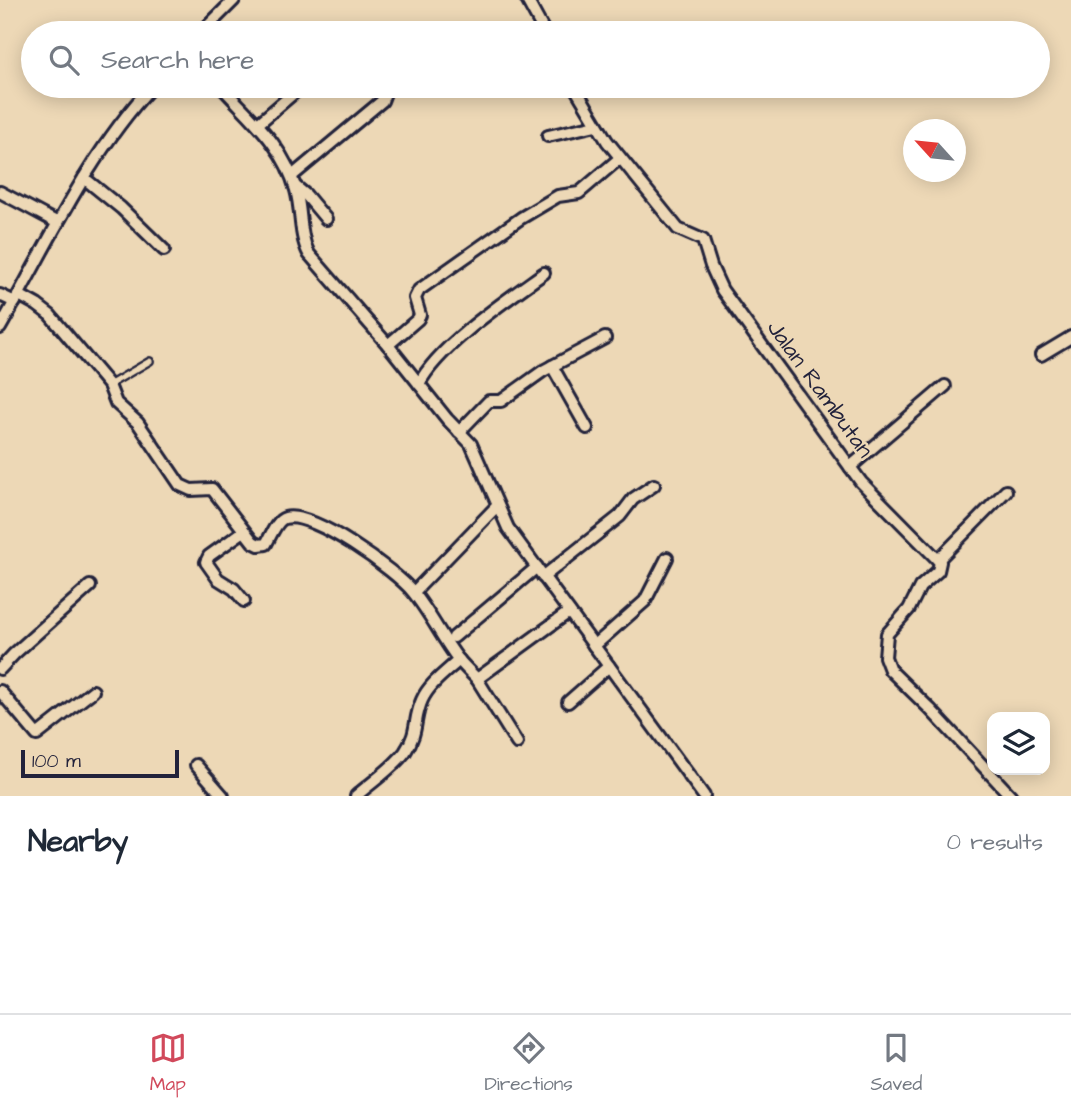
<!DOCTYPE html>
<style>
body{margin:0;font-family:"Architects Daughter",sans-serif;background:#f6f6f7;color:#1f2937}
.controls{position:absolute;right:21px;bottom:21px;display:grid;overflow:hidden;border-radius:14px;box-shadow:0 4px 18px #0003}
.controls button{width:63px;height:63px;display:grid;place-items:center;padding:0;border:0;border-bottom:2px solid #e0e1e3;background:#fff;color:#1f2937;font:35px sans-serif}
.compass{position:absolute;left:903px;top:119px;width:63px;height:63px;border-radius:50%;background:#fff;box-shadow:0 4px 18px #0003;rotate:297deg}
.scale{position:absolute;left:21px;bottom:18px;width:158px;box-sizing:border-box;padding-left:7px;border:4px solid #22223b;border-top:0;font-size:19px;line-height:24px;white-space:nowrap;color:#22223b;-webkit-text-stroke:5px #edd8b6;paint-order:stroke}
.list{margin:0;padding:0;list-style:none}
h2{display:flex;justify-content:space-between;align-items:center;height:91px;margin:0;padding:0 28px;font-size:30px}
h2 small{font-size:23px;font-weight:400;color:#747a83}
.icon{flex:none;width:38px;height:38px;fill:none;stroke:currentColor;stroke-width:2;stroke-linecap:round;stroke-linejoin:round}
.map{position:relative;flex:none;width:1071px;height:796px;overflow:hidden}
.search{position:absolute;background:#fff;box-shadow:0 4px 18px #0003;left:21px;right:21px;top:21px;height:77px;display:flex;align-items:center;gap:18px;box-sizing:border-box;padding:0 24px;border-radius:38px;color:#747a83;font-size:26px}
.sheet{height:217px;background:#fff}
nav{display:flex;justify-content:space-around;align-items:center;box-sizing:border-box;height:98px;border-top:2px solid #e0e1e3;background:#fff;font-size:19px;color:#747a83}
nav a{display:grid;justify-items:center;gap:4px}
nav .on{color:#d1495b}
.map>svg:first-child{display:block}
</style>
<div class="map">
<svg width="1071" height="796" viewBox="0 0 1071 796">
<rect width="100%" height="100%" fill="#edd8b6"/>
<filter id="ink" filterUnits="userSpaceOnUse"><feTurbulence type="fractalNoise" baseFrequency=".0143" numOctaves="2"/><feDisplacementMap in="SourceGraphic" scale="14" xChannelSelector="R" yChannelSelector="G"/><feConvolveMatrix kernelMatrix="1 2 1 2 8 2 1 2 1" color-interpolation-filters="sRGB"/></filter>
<g filter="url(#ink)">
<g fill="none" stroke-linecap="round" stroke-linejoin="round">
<!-- lane casing -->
<g stroke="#22223b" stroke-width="10">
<polyline id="lane" points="109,385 150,361"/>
</g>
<!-- street casing -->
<g stroke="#22223b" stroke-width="16">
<g id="street">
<polyline points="527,0 545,33"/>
<polyline points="201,33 234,0"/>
<polyline points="364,33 369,29"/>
<path d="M221,86C252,120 283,144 296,190C302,211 299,235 309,254L388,345L447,419L471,444L508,528L704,796"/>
<polyline points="574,86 607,141 678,229 703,240 711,266 722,290 861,482 940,562 938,571 920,587 909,609 887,634 885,657 890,670 930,709 1011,796"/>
<polyline points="259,123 302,86"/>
<polyline points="548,136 596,125"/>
<polyline points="292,176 382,101 385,93 381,86"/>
<polyline points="84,178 121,208 164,250"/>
<polyline points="295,186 306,195 326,219"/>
<polyline points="0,192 58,223"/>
<polyline points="0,295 15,302"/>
<path d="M19,295L37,305L50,315L109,385L116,403L138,423L180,485L191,490L212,489L253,542L259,545L266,544C270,537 277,520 285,518C312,510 396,571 413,592C430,613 442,638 458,659C464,666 471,673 477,679L569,612"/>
<path d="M0,328C47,246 87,156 152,86"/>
<polyline points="388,345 418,319 420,315 415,298 419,290 521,218 558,196 579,193 620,158"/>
<polyline points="1041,355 1071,337"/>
<polyline points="552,366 587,428"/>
<path d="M419,384C438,346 508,299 544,273"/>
<polyline points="459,432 489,401 501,401 543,371 605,338"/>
<polyline points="850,467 945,386"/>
<polyline points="938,560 1006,491"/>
<polyline points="543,577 620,516 633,499 654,485"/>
<polyline points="414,592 497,506"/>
<polyline points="244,601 234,589 218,579 206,562 209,556 244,531"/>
<polyline points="454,637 537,567"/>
<polyline points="594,646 645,601 667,558"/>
<polyline points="0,669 14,654 90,586"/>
<polyline points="477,679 517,743"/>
<polyline points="0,691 37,735 93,691"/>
<polyline points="568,702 609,666"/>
<polyline points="196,765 223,796"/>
<path d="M356,796C372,782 392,769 405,752C419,731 413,720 422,700C429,684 446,672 459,660"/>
</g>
</g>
<!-- lane -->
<use href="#lane" stroke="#edd8b6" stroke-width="5"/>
<!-- street -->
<use href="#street" stroke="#edd8b6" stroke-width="10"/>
</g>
</g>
<g text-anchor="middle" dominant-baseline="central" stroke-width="5" stroke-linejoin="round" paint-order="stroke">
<!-- street labels -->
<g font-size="23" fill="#22223b" stroke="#edd8b6">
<text transform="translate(820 389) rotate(54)">Jalan Rambutan</text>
</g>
</g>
</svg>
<div class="controls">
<button><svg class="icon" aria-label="layers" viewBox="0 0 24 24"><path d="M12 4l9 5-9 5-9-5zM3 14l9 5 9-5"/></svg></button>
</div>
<svg class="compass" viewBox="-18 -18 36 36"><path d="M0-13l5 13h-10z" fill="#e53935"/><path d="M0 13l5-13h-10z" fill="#747a83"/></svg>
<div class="scale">100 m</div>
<div class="search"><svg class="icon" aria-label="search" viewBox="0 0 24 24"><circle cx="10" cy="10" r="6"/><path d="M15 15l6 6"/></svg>Search here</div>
</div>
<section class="sheet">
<h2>Nearby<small>0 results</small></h2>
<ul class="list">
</ul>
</section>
<nav>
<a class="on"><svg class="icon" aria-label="map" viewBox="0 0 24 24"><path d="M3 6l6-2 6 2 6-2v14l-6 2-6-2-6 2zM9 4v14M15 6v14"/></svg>Map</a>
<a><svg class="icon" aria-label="directions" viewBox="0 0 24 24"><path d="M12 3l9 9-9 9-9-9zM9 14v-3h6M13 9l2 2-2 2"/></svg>Directions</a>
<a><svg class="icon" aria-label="saved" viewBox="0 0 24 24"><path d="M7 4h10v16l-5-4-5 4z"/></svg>Saved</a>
</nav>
